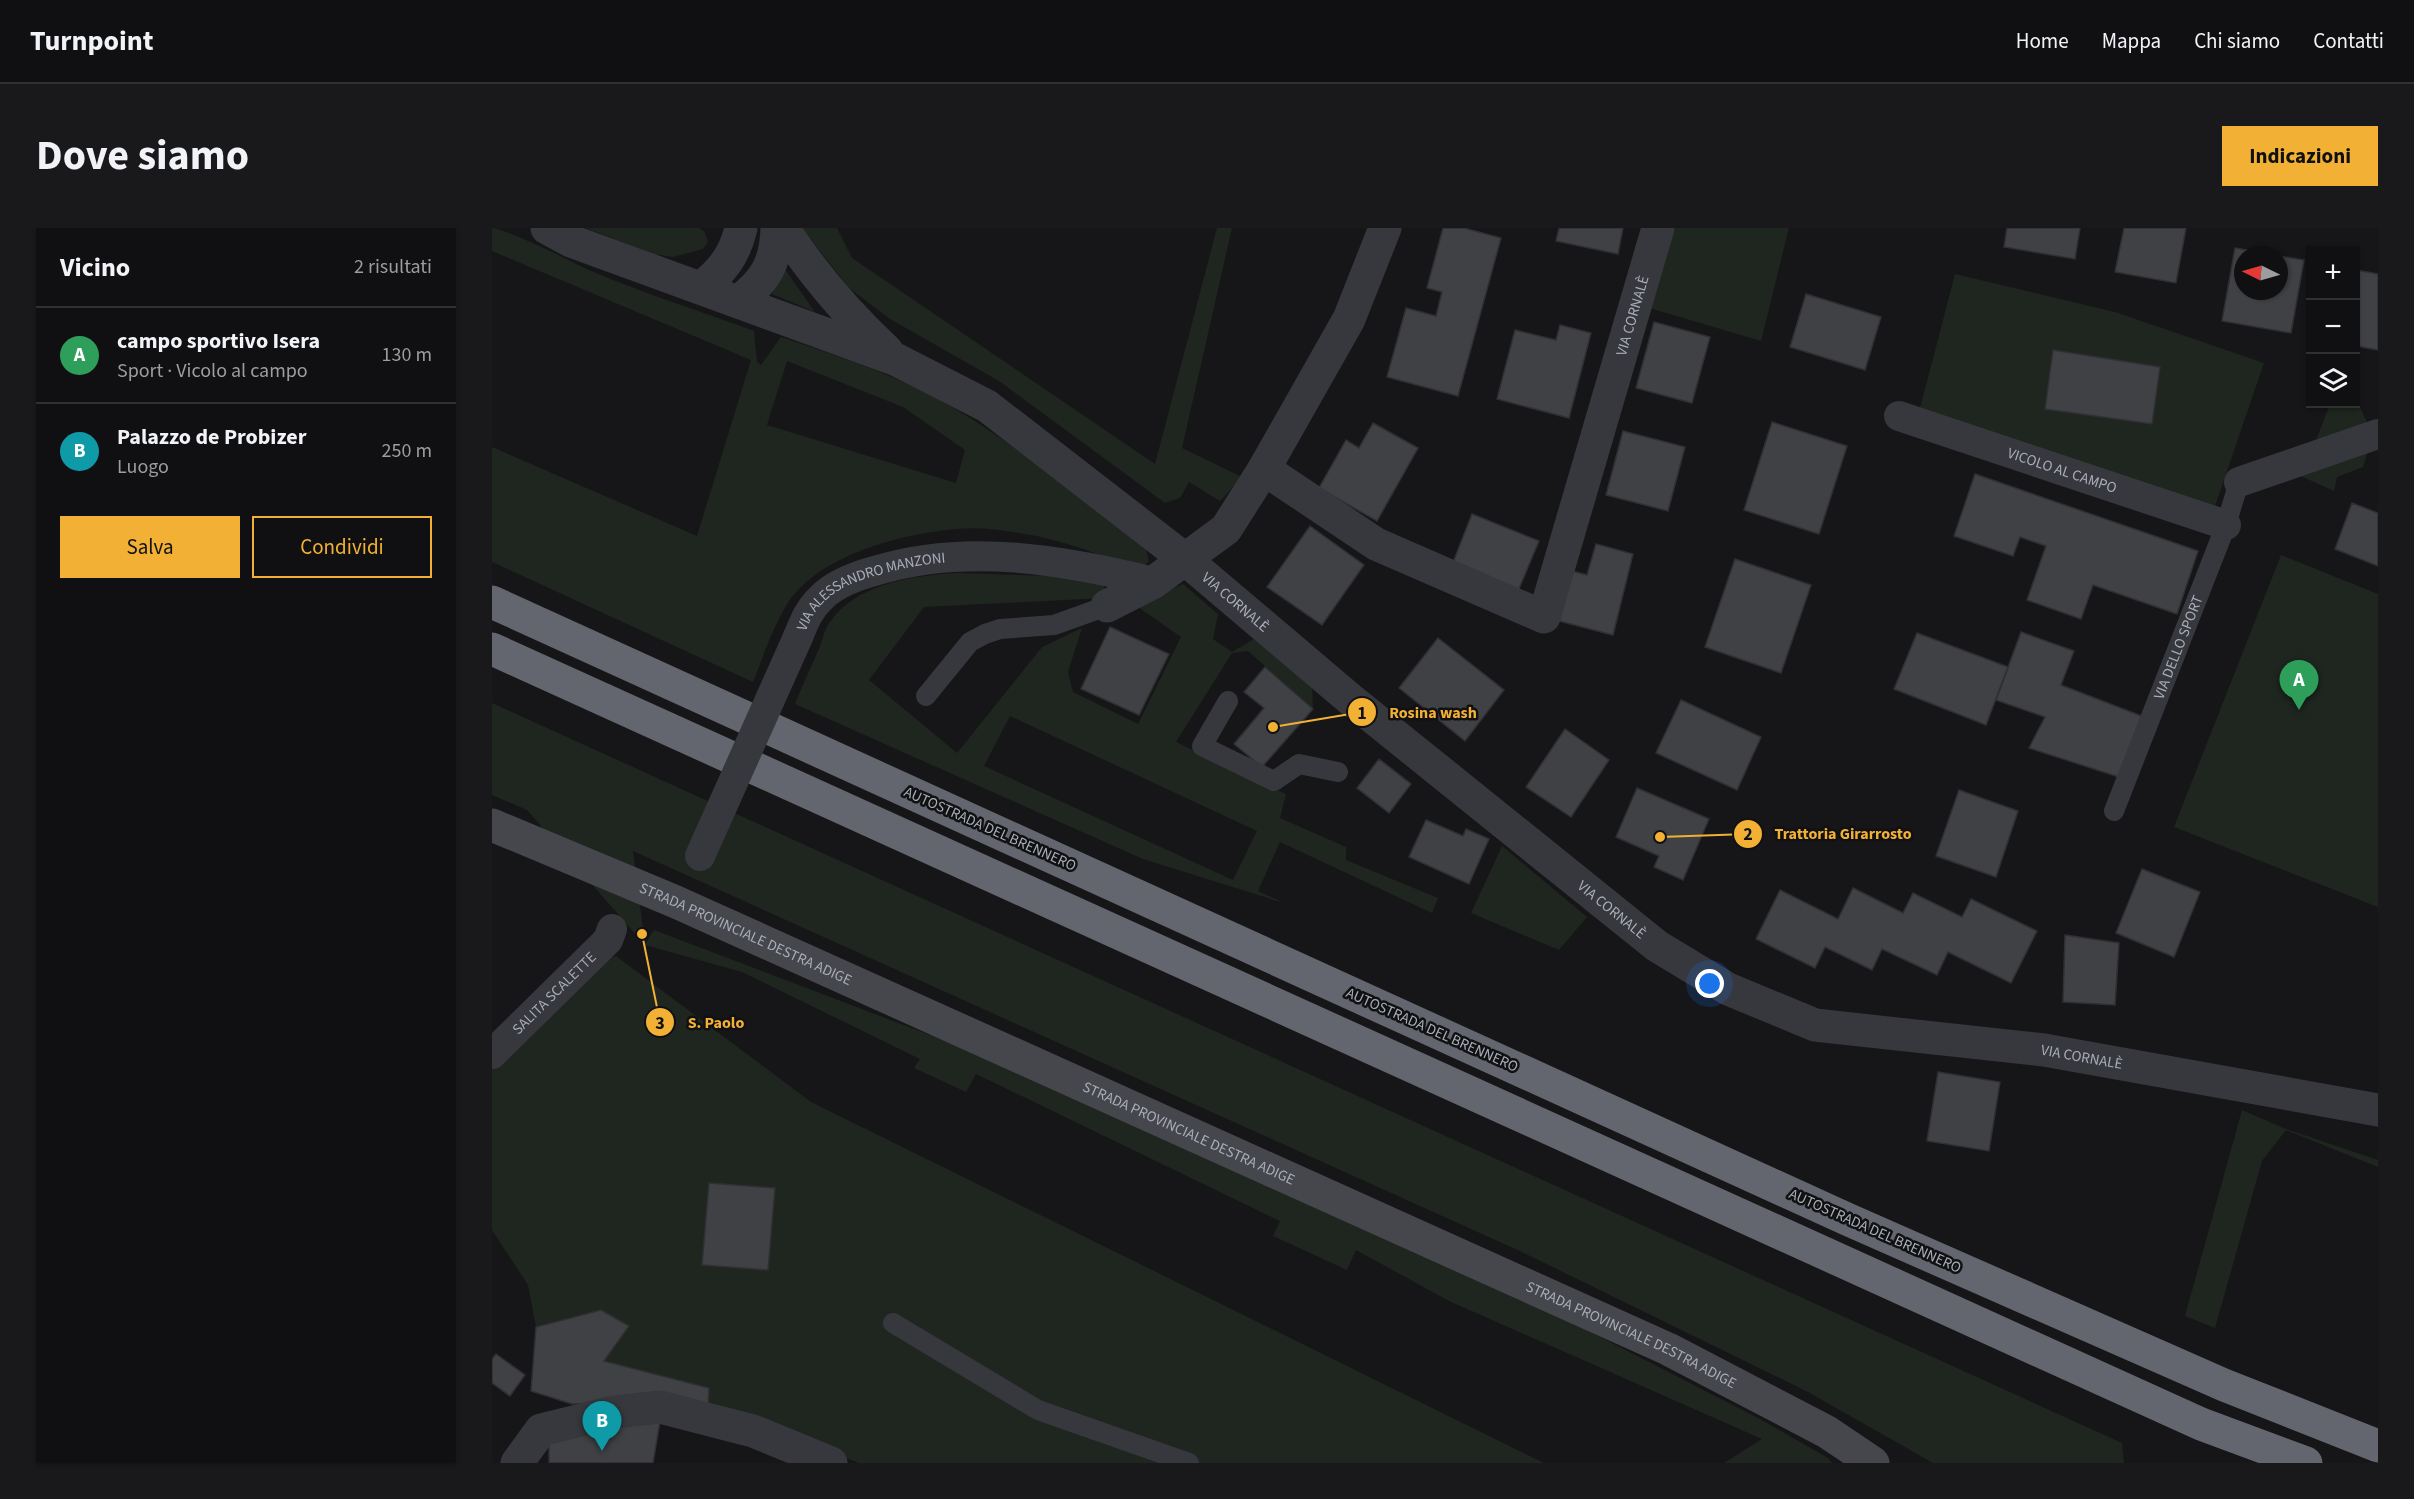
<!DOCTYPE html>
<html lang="it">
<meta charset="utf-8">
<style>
body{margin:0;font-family:"Source Sans 3",sans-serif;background:#19191b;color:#f1f3f6}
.controls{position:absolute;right:18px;top:18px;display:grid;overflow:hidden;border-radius:0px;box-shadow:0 2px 4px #0004}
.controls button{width:54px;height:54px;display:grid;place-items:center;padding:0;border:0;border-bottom:2px solid #303032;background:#101012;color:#f1f3f6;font:30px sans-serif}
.compass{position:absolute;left:1742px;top:18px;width:54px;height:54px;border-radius:50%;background:#101012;box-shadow:0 2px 4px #0004;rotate:275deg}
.you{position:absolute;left:1218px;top:756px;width:21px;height:21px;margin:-15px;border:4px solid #fff;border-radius:50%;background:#1a73e8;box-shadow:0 0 0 9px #1a73e833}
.badge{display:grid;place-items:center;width:39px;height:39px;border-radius:50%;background:#f2b134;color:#fff;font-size:20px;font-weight:700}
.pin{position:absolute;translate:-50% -50px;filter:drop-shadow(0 2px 3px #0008)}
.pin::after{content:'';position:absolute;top:32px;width:21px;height:18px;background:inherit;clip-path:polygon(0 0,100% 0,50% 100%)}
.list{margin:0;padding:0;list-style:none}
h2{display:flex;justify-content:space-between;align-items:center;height:78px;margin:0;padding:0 24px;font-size:26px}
h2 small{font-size:20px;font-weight:400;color:#9c9d9f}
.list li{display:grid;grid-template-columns:39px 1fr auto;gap:18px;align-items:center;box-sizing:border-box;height:96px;padding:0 24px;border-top:2px solid #303032}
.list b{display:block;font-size:22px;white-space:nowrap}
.list p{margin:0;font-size:20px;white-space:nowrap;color:#9c9d9f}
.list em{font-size:20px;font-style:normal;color:#9c9d9f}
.actions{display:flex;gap:12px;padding:18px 24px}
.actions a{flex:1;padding:14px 0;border:2px solid #f2b134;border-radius:0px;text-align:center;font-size:21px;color:#f2b134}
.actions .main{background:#f2b134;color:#111}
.icon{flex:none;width:33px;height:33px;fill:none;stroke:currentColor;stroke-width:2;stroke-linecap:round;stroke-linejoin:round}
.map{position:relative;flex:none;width:1886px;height:1235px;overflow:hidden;border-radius:0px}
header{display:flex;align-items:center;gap:36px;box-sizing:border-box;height:84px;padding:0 30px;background:#101012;border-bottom:2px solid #303032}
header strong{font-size:28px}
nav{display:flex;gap:33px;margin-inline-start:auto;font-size:21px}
.intro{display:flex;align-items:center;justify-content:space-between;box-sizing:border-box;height:144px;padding:0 36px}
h1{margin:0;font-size:42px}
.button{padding:15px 27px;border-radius:0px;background:#f2b134;color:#111;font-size:21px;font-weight:700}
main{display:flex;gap:36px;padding:0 36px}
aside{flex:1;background:#101012;border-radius:0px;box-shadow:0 2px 4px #0004}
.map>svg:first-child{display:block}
</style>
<header>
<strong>Turnpoint</strong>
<nav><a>Home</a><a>Mappa</a><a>Chi siamo</a><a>Contatti</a></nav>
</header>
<div class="intro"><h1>Dove siamo</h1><a class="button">Indicazioni</a></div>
<main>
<aside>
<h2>Vicino<small>2 risultati</small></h2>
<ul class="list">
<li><span class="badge" style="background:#2e9e5b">A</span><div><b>campo sportivo Isera</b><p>Sport · Vicolo al campo</p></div><em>130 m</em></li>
<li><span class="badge" style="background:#0f9aa8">B</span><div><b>Palazzo de Probizer</b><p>Luogo</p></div><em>250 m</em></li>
</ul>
<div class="actions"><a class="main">Salva</a><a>Condividi</a></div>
</aside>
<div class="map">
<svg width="1886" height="1235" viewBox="0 0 1886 1235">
<rect width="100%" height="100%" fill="#161618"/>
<!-- green -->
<g fill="#1e261f" fill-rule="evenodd">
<path d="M0,0C13,0 80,34 97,42C151,65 208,83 262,103L265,134L269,137L289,109C339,126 391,142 438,167C512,206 577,261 643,312L654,322L657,333L651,340H642C606,326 571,312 533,306C511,302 486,299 464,301C409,306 325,327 294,378C280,401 271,429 261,454L0,334V219L205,308L259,132L0,23ZM295,133L411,179L473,222L464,255L275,197Z"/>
<polygon points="94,0 207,0 212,3 216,14 211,21 181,29 162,26"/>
<polygon points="310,0 345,0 360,30 663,236 725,0 740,0 690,220 750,249 728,273 697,254 688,270 673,275 507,153 398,91 357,60"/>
<polygon points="1178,0 1297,0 1269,113 1154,79"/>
<polygon points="290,37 323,84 280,66"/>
<polygon points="1463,46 1623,84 1772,135 1721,284 1427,184"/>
<polygon points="1866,175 1881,207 1871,239 1845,249 1842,263 1786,238 1821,220 1838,176"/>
<polygon points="1789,327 1886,366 1886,679 1682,599"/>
<path d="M465,345L557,348L612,356V370L432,379L377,452L465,525L550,419L590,400L576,444L581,464L646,496L689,409L643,377L691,356L726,386L721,411L740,424L762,411L820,457L821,481L756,423L740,425L684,514L794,566L788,590L854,619V632L946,670L940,685L788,614L766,663L792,675L651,631L303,476C310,458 319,439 327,421C330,413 332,403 337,395C365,355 420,348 465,345ZM518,488L765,603L741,652L492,538Z"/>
<polygon points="0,475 1630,1215 1632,1235 1441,1235 1316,1164 1030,1024 141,623 153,716 162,702 459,815 1079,1094 1268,1191 1336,1230 1340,1235 1232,1235 1270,1211 957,1073 864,1022 855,1042 781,1008 788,993 484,846 474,864 422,840 428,831 250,744 153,717 35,582 0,567"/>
<polygon points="1010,618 1095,689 1067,722 979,685"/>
<polygon points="124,728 319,874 1052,1235 367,1235 216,1178 112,1133 137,1098 109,1082 44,1099 36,1057 0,1002 0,835 107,734"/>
<polygon points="1750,882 1794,901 1886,932 1886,939 1794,902 1770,933 1723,1100 1693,1088"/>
</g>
<!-- building -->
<g fill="#404145" stroke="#303034" stroke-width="1.5">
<polygon points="951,0 972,0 1009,10 966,168 895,149 914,80 944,88 950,64 935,60"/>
<polygon points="1067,0 1131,0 1126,26 1064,13"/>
<polygon points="1515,0 1588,0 1583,31 1512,19"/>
<polygon points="1632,0 1694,0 1684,55 1623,44"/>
<polygon points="1743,20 1783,27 1751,27 1751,63 1787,63 1787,28 1812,32 1799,105 1730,93"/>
<polygon points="1864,42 1886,46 1886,122 1864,118"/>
<polygon points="1314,66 1389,89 1373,142 1298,119"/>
<polygon points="1162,94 1218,109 1200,175 1144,160"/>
<polygon points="1068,97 1099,105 1077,190 1005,171 1023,102 1064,112"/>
<polygon points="1561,122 1668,139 1660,196 1553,181"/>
<polygon points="1280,194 1355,218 1327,306 1252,282"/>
<polygon points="881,195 926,220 885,293 827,260 854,212 867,220"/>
<polygon points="1131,203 1193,219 1176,283 1114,267"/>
<polygon points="1483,246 1706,323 1685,386 1601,357 1589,391 1535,372 1554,318 1528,309 1521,328 1462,308"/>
<polygon points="1860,275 1886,285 1886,338 1843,321"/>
<polygon points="980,286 1047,313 1026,363 960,337"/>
<polygon points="818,298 872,337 830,397 775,359"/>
<polygon points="1104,316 1141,326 1121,407 1067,393 1080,343 1095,347"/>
<polygon points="1243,331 1319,357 1289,445 1213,419"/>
<polygon points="618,399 677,426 647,487 589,461"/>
<polygon points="1529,404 1582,423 1569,457 1652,489 1630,550 1537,520 1553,489 1504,472"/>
<polygon points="1425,405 1516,439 1494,497 1402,461"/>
<polygon points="946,410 1012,462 973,513 907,460"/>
<polygon points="773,439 821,481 770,539 742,516 772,480 752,464"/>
<polygon points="1189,472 1269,509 1245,562 1164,525"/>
<polygon points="1073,501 1117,532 1079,589 1034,559"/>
<polygon points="887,531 919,556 897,585 865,560"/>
<polygon points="1145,560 1217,591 1191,652 1162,639 1167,628 1124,609"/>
<polygon points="1467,562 1526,583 1504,649 1444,628"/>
<polygon points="934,592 971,608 974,601 997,611 977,656 917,629"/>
<polygon points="1650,641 1708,664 1682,729 1624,705"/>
<polygon points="1361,660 1411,685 1421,665 1470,689 1479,671 1545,703 1519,755 1456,724 1445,747 1390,721 1380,742 1333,719 1323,740 1264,711 1288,662 1346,691"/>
<polygon points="1573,707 1627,715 1623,777 1571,774"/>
<polygon points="1446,844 1508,854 1497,923 1435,913"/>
<polygon points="217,955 283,960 276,1042 210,1037"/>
<polygon points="109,1082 137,1098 112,1133 217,1160 216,1178 160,1174 80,1176 39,1163 44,1099"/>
<polygon points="4,1126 33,1147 18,1168 0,1155 0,1131"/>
<polygon points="169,1188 161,1235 57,1235 57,1211"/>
</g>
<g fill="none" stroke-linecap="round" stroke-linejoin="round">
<!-- service -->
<g stroke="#37383d" stroke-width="20">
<polyline points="434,468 478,414 493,406 508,401 562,397 615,378"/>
<polyline points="736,473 710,518 782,553 807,536 846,544"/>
<path id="s1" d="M1622,583L1734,297L1747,254"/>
<polyline points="401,1095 546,1182 697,1235"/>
</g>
<!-- pedestrian -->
<g stroke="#37383d" stroke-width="30">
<path id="s2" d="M1407,188L1734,297"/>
<polyline points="1747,254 1886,206"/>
<path id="s3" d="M306,409C312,394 317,381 329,370C343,355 367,347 386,342C475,315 573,332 662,354"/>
<path id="s4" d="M0,826L116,712L120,701"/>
</g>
<!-- minor -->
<g stroke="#37383d" stroke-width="33">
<path d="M209,60C230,43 243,27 249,0"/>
<path d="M246,74C273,53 284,36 285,0"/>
<path id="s5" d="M772,241L884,316L1052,389L1166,0"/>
<polyline points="615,378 662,354 734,301 772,241 857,91 893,0"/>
<polyline points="25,1235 49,1202 122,1184 168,1179 261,1203 339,1235"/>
</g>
<!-- tertiary -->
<g stroke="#37383d" stroke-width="33">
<path id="s6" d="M55,0L79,13L405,132L495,178L694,332L858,471L1165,718L1236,761L1323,797L1552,822L1886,882"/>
<path d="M291,0C321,46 354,85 395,123"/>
</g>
<!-- secondary -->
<path stroke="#45474d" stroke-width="33" id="s7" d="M0,597L184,674L1176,1121L1335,1204L1381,1235"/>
<!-- motorway -->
<g stroke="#63666e" stroke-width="33">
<polyline points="0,374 1357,992 1732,1157 1886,1218"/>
<polyline points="0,421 1709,1196 1814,1235"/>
</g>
<!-- pedestrian-bridge -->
<polyline stroke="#37383d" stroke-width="30" points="208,628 306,409"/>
</g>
<g text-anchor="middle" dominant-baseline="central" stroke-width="5" stroke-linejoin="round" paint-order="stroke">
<!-- street labels -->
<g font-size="15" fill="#a8adb8" stroke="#111113">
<text stroke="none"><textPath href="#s5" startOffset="632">VIA CORNALÈ</textPath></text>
<text stroke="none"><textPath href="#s2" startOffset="172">VICOLO AL CAMPO</textPath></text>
<text stroke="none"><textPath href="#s3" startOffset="93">VIA ALESSANDRO MANZONI</textPath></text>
<text stroke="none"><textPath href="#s6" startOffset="792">VIA CORNALÈ</textPath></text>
<text stroke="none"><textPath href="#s1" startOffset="176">VIA DELLO SPORT</textPath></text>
<text transform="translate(498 601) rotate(24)">AUTOSTRADA DEL BRENNERO</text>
<text stroke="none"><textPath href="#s6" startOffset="1278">VIA CORNALÈ</textPath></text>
<text stroke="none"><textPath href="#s7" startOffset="276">STRADA PROVINCIALE DESTRA ADIGE</textPath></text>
<text stroke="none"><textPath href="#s4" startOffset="87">SALITA SCALETTE</textPath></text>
<text transform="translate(940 802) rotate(24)">AUTOSTRADA DEL BRENNERO</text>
<text stroke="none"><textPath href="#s6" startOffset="1782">VIA CORNALÈ</textPath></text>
<text stroke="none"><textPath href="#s7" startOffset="762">STRADA PROVINCIALE DESTRA ADIGE</textPath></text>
<text transform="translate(1383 1003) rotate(24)">AUTOSTRADA DEL BRENNERO</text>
<text stroke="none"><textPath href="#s7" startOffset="1248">STRADA PROVINCIALE DESTRA ADIGE</textPath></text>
</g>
</g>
<!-- callouts -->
<path fill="none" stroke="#f2b134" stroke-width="2" d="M781 499L870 484M1168 609L1256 606M150 706L168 794"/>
<g fill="#f2b134" stroke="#111113" stroke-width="2">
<circle cx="781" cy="499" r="6"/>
<circle cx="1168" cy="609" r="6"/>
<circle cx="150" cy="706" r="6"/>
<circle cx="870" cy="484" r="15"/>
<circle cx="1256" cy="606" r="15"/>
<circle cx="168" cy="794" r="15"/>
</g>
<g font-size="18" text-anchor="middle" font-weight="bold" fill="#111">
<text x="870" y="491">1</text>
<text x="1256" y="612">2</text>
<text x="168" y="801">3</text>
</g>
<g font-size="16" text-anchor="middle" font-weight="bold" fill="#f2b134" stroke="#111113" stroke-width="5" stroke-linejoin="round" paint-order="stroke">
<text x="941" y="490">Rosina wash</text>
<text x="1351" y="611">Trattoria Girarrosto</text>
<text x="224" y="800">S. Paolo</text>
</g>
</svg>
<div class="controls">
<button>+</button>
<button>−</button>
<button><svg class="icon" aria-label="layers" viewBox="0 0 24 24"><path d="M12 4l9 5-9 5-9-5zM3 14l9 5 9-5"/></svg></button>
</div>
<svg class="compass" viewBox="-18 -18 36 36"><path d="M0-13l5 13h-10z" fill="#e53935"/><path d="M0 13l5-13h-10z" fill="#9c9d9f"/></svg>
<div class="you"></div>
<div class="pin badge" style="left:1807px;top:482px;background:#2e9e5b">A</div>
<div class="pin badge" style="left:110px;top:1223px;background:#0f9aa8">B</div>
</div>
</main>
